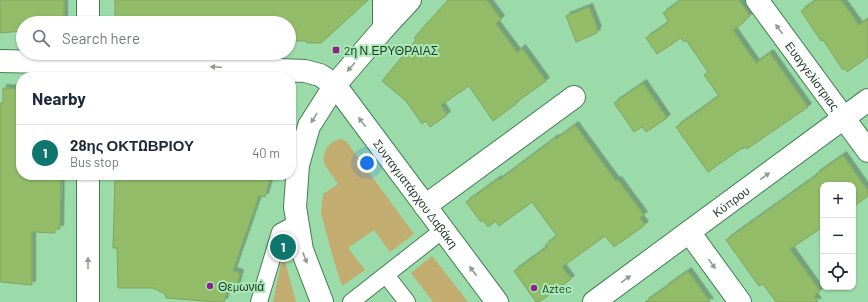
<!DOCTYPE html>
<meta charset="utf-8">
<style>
body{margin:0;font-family:Barlow,sans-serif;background:#f6f6f7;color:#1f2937}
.controls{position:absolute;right:12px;bottom:12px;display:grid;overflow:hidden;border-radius:8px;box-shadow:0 1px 3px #0004}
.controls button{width:36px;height:36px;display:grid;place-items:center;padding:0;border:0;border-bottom:1px solid #e0e1e3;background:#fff;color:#1f2937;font:20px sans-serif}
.you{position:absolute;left:367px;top:163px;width:14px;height:14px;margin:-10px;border:3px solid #fff;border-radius:50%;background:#1a73e8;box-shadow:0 0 0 6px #1a73e833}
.badge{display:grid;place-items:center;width:26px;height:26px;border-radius:50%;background:#0f766e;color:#fff;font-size:13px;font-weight:700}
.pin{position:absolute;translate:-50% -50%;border:2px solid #fff;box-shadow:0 1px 4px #0006}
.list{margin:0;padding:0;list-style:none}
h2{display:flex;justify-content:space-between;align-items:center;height:52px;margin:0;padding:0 16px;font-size:17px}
h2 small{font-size:13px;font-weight:400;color:#747a83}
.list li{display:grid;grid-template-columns:26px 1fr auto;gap:12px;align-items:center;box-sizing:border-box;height:56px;padding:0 16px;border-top:1px solid #e0e1e3}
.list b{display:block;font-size:15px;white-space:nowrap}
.list p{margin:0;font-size:13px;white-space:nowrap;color:#747a83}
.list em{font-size:13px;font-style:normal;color:#747a83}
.icon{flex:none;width:22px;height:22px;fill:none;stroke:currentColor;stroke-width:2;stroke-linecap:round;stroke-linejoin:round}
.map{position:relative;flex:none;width:868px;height:302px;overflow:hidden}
.search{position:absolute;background:#fff;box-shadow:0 1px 3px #0004;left:16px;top:16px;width:280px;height:44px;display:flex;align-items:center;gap:10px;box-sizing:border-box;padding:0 14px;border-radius:22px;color:#747a83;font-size:15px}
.panel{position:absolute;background:#fff;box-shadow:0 1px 3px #0004;left:16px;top:72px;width:280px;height:108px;border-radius:16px}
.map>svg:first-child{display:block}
</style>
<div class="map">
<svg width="868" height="302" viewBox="0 0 868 302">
<defs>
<filter id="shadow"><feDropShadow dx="3.5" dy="-3.5" stdDeviation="0" flood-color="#0004"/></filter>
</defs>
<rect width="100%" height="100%" fill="#9bdba9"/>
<!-- green -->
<g fill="#c2ac70">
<path d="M341,139L346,141L414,234L390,252L374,230L348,248L365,270L342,286L333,258L321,213L323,194L338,184C335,179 326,168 324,163C323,160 324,156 325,153C327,144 333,141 341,139Z"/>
<polygon points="283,254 296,302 273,302"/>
<polygon points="432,256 468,302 433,302 411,273"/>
</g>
<!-- building -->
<g fill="#92bc68" stroke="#83a363" filter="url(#shadow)">
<polygon points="0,0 64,0 64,23 23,23 23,31 0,33"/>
<polygon points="115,0 368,0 321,43 307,43 307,41 289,41 289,23 115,23"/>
<polygon points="448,0 487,0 501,19 496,24 517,52 522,48 546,81 515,103 516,104 493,121 469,86 441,105 447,115 430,127 426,121 422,124 406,101 382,81 416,40 414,38"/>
<polygon points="681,0 739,0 750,16 742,22 743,23 733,30 756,63 770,53 808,107 747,149 745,147 743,149 742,148 708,172 676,127 719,96 704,75 708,72 686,40 684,42 681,38 657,54 646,38 669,22 663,13"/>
<polygon points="816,0 841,0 859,25 868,19 868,57 847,72 845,68 843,70 823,40 821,41 801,11"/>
<polygon points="589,7 598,30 596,30 597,33 576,42 566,16"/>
<polygon points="643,83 667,118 646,132 642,127 634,132 614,103"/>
<polygon points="3,88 21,89 21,175 61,175 60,229 55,229 55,233 32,232 32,285 0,282 0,103 3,103"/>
<polygon points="575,125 616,181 618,180 644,215 640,218 645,225 614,247 605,236 562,267 571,279 539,302 536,302 514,271 547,247 545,245 557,236 532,202 499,226 496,221 488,227 483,220 481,222 466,202 498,179 499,180 555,138 556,139"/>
<polygon points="843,155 868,191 868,196 853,207 853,185 823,185 823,227 790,249 820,291 814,296 818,302 776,302 763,284 759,286 726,240 817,175 816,174"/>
<polygon points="115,175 271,175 265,197 259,196 233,271 240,273 235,293 227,290 224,302 217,302 166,298 165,294 153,288 118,288 117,248 113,248"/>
<polygon points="688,271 710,302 645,302 666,287 665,287"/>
</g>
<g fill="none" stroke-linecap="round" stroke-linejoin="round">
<!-- pedestrian casing -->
<g stroke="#427f52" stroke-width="18">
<g id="pedestrian">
<polyline points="386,275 407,302"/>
<polyline points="259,302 280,232 297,223"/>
<polyline points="351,302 443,230"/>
</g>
</g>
<!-- minor casing -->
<g stroke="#427f52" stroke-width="24">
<g id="minor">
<polyline points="384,0 384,28"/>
<path id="s1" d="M757,0L868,151"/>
<polyline points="88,23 88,0"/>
<path id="s2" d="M0,61L88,63L305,71L320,75L335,85L497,302"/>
<polyline points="425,206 574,97"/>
<polyline points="689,232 740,302"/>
<polyline points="88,302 88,175"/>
<path id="s3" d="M594,302L868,100"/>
</g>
</g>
<!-- tertiary casing -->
<g stroke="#427f52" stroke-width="24">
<polyline id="tertiary" points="322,302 302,250 295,207 298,165 309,126 335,85 384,28 410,0"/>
</g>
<!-- pedestrian -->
<use href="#pedestrian" stroke="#fff" stroke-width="16"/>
<!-- minor -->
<use href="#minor" stroke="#fff" stroke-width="22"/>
<!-- tertiary -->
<use href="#tertiary" stroke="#fff" stroke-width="22"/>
</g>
<!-- one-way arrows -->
<defs><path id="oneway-solid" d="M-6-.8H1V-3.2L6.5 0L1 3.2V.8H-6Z"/></defs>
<g fill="#8f9c92">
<use href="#oneway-solid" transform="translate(779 29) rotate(-126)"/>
<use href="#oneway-solid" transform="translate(216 67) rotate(-178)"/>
<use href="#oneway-solid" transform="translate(351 67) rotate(131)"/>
<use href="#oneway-solid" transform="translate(314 118) rotate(122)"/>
<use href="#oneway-solid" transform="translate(362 122) rotate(-127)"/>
<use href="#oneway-solid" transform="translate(765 176) rotate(-36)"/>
<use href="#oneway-solid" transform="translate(305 258) rotate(69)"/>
<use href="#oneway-solid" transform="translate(88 263) rotate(-90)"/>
<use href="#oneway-solid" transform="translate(712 264) rotate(54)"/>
<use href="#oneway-solid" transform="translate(473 271) rotate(-127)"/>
<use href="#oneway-solid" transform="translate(626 279) rotate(-36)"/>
</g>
<!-- markers -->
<g fill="#8c2186" stroke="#a8e9b6" stroke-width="1.5">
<rect x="332" y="46" width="8" height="8" rx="2"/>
<circle cx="210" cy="286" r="4"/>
<circle cx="534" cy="288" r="4"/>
</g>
<g text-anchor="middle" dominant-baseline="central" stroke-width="4" stroke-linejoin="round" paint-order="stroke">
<!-- poi labels -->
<g font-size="12" fill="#1f3926" stroke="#a8e9b6" text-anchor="start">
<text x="344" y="50">2η Ν.ΕΡΥΘΡΑΙΑΣ</text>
<text x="218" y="286">Θεμωνιά</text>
<text x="542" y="288">Aztec</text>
</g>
<!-- street labels -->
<g font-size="12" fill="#1f3926" stroke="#a8e9b6">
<text stroke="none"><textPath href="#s1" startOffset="94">Ευαγγελίστριας</textPath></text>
<text stroke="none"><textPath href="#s2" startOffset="474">Συνταγματάρχου Δαβάκη</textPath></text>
<text stroke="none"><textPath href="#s3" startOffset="170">Κύπρου</textPath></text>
</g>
</g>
</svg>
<div class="controls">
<button>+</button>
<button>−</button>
<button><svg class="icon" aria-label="locate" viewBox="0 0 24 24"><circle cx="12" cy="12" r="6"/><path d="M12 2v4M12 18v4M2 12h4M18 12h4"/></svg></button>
</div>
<div class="you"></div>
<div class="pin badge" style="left:283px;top:247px">1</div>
<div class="search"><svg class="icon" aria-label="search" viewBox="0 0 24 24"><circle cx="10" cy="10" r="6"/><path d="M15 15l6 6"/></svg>Search here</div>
<section class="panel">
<h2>Nearby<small></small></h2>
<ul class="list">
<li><span class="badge">1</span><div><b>28ης ΟΚΤΩΒΡΙΟΥ</b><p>Bus stop</p></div><em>40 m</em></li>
</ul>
</section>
</div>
